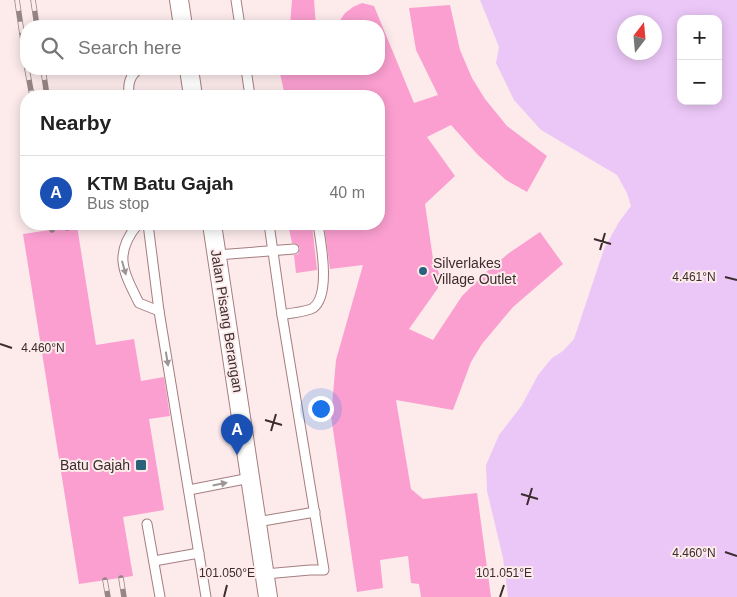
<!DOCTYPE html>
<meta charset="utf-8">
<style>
body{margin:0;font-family:Helvetica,sans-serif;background:#f2f2f2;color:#222}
.controls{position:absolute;right:15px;top:15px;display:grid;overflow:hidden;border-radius:10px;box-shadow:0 2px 12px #0003}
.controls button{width:45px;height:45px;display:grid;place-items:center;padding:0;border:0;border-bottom:1px solid #e0e0e0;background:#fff;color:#222;font:25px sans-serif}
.compass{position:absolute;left:617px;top:15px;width:45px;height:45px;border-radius:50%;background:#fff;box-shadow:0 2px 12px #0003;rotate:16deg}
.you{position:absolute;left:320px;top:408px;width:18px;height:18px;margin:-12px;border:4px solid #fff;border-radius:50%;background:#1a73e8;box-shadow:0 0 0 8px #1a73e833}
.badge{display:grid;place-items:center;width:32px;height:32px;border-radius:50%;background:#1a73e8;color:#fff;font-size:16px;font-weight:700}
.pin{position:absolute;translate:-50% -41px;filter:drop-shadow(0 1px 2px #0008)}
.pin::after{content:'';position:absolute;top:26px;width:18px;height:15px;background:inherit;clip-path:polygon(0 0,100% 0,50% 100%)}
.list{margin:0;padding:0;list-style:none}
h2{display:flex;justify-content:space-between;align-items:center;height:65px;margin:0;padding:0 20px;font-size:21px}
h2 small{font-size:16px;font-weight:400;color:#767676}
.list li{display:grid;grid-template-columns:32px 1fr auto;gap:15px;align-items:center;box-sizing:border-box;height:75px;padding:0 20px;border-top:1px solid #e0e0e0}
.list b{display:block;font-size:19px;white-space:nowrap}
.list p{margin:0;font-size:16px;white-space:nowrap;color:#767676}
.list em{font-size:16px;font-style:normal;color:#767676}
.icon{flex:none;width:28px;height:28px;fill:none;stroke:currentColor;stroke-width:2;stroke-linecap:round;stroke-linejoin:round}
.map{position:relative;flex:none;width:737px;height:597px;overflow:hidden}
.search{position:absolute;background:#fff;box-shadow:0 2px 12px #0003;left:20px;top:20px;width:365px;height:55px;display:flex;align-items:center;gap:12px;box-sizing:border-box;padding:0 18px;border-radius:20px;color:#767676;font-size:19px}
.panel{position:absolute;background:#fff;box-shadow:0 2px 12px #0003;left:20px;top:90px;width:365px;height:140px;border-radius:20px}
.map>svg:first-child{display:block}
</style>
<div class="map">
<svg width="737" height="597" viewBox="0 0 737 597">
<rect width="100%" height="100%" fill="#fdebec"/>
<!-- water -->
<path fill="#ebc7f7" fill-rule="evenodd" d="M480,0H737V597H508L503,558L487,491L486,465L499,435L522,405L538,375L552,358L563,351L574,339L604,249L619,222L631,206L627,193L617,175L541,130L514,100L496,63L499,47ZM681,19H718V101H681ZM624,22H654V52H624Z"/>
<!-- building -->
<g fill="#fb9fd0">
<polygon points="292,0 314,0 316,26 290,26"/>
<polygon points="362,3 374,6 414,103 438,95 416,50 409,8 450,5 460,50 472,78 485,99 507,126 547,156 527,192 506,180 478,155 451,125 427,137 455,176 425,204 433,259 439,273 438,288 409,329 433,340 462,296 484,274 509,253 540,232 563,264 513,307 482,344 471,362 453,410 396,400 411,489 423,499 477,493 491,597 421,597 419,584 411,583 408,556 380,560 383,588 357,592 331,416 336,360 363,265 330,269 324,224 379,224 379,96 285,96 279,69 379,69 379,26 336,26 345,13 353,7"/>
<polygon points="288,224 312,224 317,270 296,273 294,255 298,254 300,248 297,244 292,243"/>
<polygon points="77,226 96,345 134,339 141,381 164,377 170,416 149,419 164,510 123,517 133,576 79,584 23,234"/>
</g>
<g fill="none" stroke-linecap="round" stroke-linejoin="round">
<!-- lane casing -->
<g stroke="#a47e80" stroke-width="11">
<g id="lane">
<polyline points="236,0 240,26"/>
<polyline points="246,69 250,96"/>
<path d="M129,96C128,84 129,76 139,69"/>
<path d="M138,224C113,254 123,271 139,303L159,311"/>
<polyline points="148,224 159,311 206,597"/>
<polyline points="217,255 294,249"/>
<path d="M282,315C289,313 307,312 313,308C331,295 321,243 318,224"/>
<polyline points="189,490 250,478"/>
<polyline points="257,522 315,512"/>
<polyline points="147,524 160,597"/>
<polyline points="154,561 199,553"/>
<polyline points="265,574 310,570 324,570 282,315 269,224"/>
</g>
</g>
<!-- street casing -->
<g stroke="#a47e80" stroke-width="20">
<g id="street">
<polyline points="179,0 183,26"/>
<polyline points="189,69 193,96"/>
<polyline points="212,224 268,597"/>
</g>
</g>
<!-- lane -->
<use href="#lane" stroke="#fff" stroke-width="9"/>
<!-- street -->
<use href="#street" stroke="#fff" stroke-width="18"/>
<!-- rail casing -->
<g stroke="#968586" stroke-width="5.5">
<g id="rail">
<polyline points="17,0 26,61"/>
<polyline points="33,0 37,26"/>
<polyline points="27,69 32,96"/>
<polyline points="43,69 47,96"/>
<polyline points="51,224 52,230"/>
<polyline points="67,224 67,228"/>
<polyline points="121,578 124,597"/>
<polyline points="105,580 108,597"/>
</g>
</g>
<!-- rail -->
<use href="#rail" stroke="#fdebec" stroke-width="4" stroke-dasharray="11" stroke-linecap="butt"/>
</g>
<!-- one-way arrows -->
<defs><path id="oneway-solid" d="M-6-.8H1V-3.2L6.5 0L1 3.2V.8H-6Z" transform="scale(1.25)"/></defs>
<g fill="#9e9696">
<use href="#oneway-solid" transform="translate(124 268) rotate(74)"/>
<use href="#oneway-solid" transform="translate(167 359) rotate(81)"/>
<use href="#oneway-solid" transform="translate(220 484) rotate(-11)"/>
</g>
<!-- ticks -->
<path fill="none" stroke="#3c2c2d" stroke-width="2" d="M594,239L611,244M600,250L605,233M725,277L737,280M0,344L12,348M265,420L282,425M271,431L276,414M521,494L538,499M527,505L532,488M725,552L737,556M224,597L227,585M500,597L504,585"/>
<!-- markers -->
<g fill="#2a627c" stroke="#fdebec" stroke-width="2">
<circle cx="423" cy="271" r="5"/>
<rect x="135" y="459" width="12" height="12" rx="2.5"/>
</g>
<g text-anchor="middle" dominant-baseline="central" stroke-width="4" stroke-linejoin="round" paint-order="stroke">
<!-- poi labels -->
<g font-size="14" fill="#3c2c2d" stroke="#fdebec" text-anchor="start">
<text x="433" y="263">Silverlakes<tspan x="433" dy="16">Village Outlet</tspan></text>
<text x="130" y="465" text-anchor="end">Batu Gajah</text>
</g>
<!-- street labels -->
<g font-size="14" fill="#3c2c2d" stroke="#fdebec">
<text transform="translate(227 321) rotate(81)">Jalan Pisang Berangan</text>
</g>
</g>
<g font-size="12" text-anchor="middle" fill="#3c2c2d" stroke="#fdebec" stroke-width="4" stroke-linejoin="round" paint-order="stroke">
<text x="694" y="281">4.461°N</text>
<text x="43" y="352">4.460°N</text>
<text x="694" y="557">4.460°N</text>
<text x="227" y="577">101.050°E</text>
<text x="504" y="577">101.051°E</text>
</g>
</svg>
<div class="controls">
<button>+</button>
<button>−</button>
</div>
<svg class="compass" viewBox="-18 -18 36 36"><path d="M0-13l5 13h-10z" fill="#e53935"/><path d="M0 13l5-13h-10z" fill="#767676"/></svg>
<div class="you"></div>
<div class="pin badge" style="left:237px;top:455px;background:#1a4fb4">A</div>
<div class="search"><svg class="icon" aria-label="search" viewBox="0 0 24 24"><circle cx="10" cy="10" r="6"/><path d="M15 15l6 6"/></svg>Search here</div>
<section class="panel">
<h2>Nearby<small></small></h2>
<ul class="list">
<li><span class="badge" style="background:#1a4fb4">A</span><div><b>KTM Batu Gajah</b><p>Bus stop</p></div><em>40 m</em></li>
</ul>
</section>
</div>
